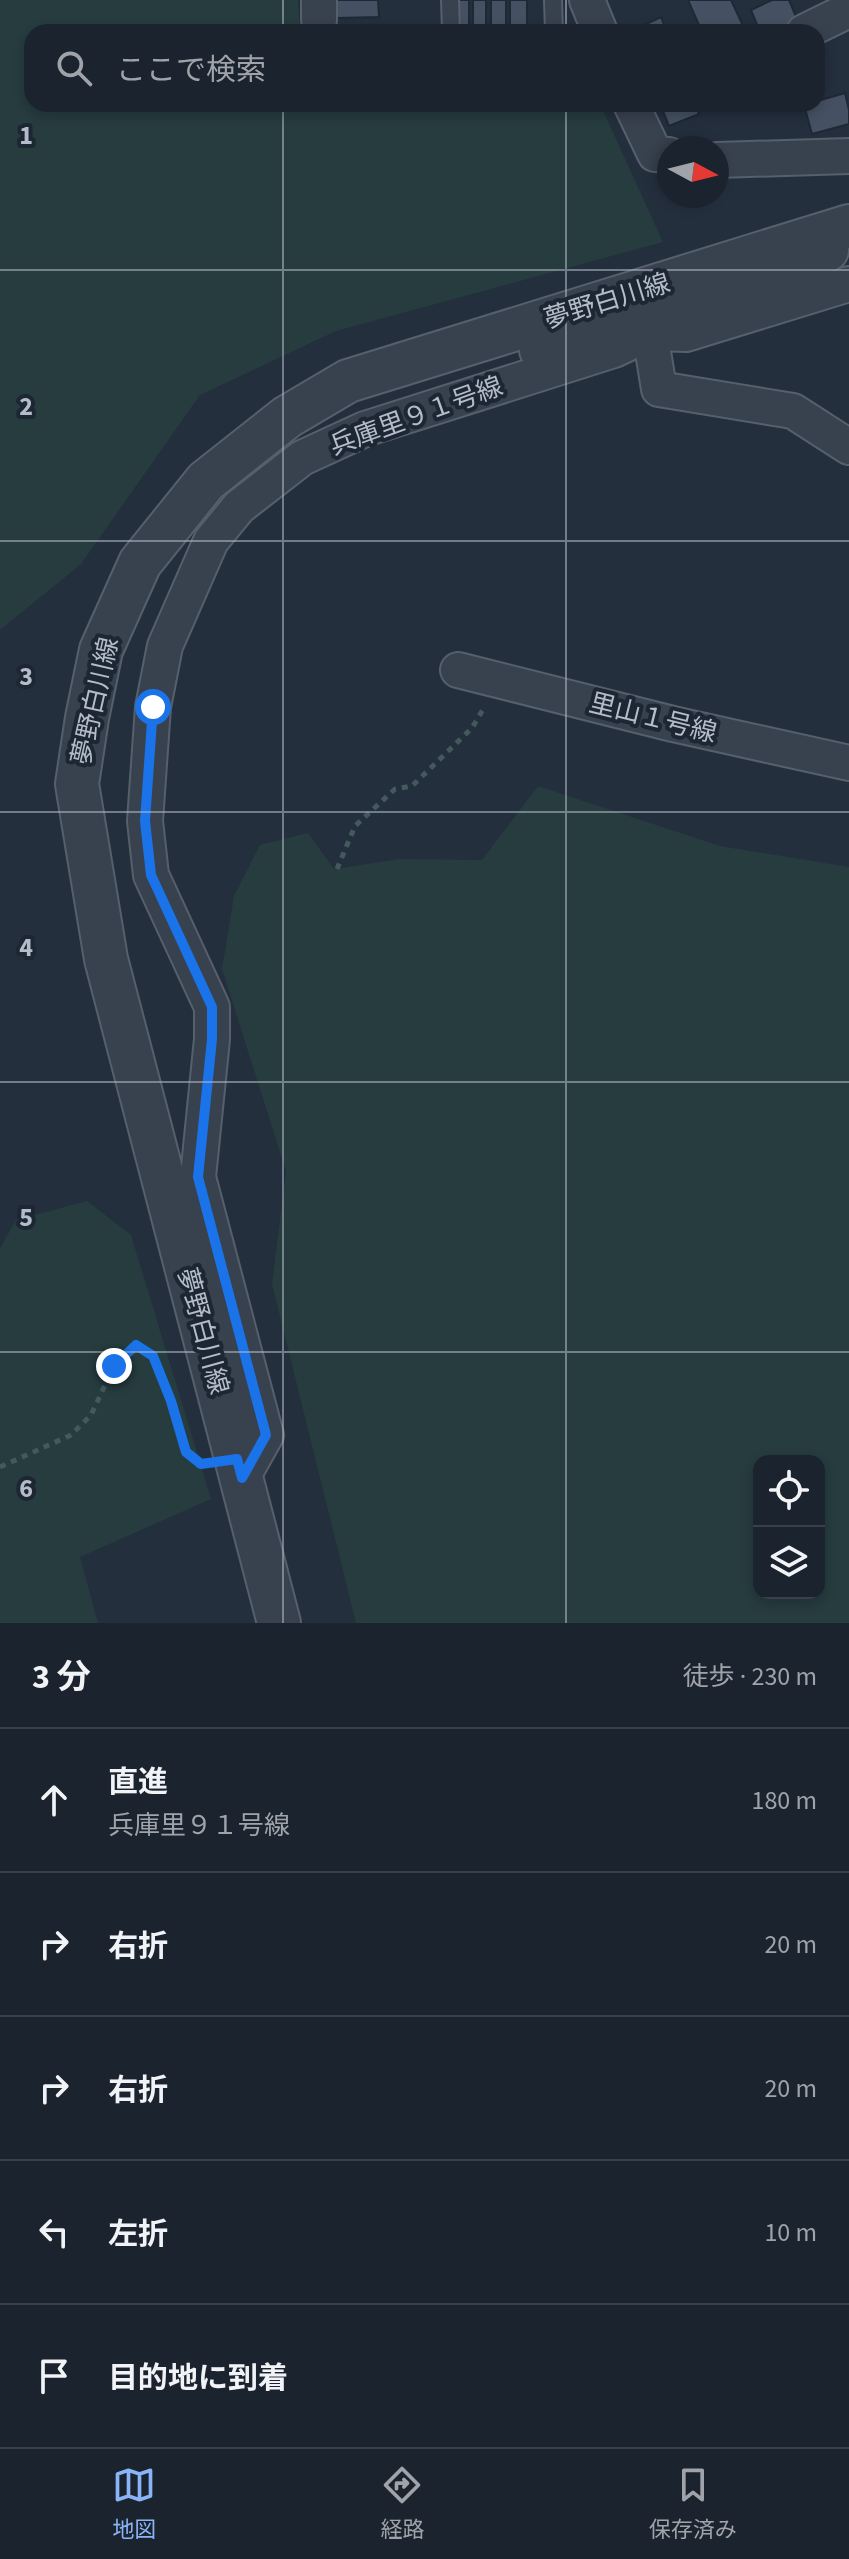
<!DOCTYPE html>
<html lang="ja">
<meta charset="utf-8">
<style>
body{margin:0;font-family:"Source Sans 3","Noto Sans JP",sans-serif;background:#242b36;color:#f1f3f6}
.controls{position:absolute;right:24px;bottom:24px;display:grid;overflow:hidden;border-radius:16px;box-shadow:0 4px 12px #0003}
.controls button{width:72px;height:72px;display:grid;place-items:center;padding:0;border:0;border-bottom:2px solid #39404a;background:#1b232e;color:#f1f3f6;font:40px sans-serif}
.compass{position:absolute;left:657px;top:136px;width:72px;height:72px;border-radius:50%;background:#1b232e;box-shadow:0 4px 12px #0003;rotate:97deg}
.stop{position:absolute;width:24px;height:24px;margin:-18px;border:6px solid #1a73e8;border-radius:50%;background:#fff}
.stop.end{background:#1a73e8;border-color:#fff;box-shadow:0 2px 8px #0008}
.list{margin:0;padding:0;list-style:none}
h2{display:flex;justify-content:space-between;align-items:center;height:104px;margin:0;padding:0 32px;font-size:34px}
h2 small{font-size:26px;font-weight:400;color:#a0a4aa}
.list li{display:grid;grid-template-columns:52px 1fr auto;gap:24px;align-items:center;box-sizing:border-box;height:144px;padding:0 32px;border-top:2px solid #39404a}
.list b{display:block;font-size:30px;white-space:nowrap}
.list p{margin:0;font-size:26px;white-space:nowrap;color:#a0a4aa}
.list em{font-size:26px;font-style:normal;color:#a0a4aa}
.icon{flex:none;width:44px;height:44px;fill:none;stroke:currentColor;stroke-width:2;stroke-linecap:round;stroke-linejoin:round}
.map{position:relative;flex:none;width:849px;height:1623px;overflow:hidden}
.search{position:absolute;background:#1b232e;box-shadow:0 4px 12px #0003;left:24px;right:24px;top:24px;height:88px;display:flex;align-items:center;gap:20px;box-sizing:border-box;padding:0 28px;border-radius:24px;color:#a0a4aa;font-size:30px}
.sheet{height:824px;background:#1b232e}
nav{display:flex;justify-content:space-around;align-items:center;box-sizing:border-box;height:112px;border-top:2px solid #39404a;background:#1b232e;font-size:22px;color:#a0a4aa}
nav a{display:grid;justify-items:center;gap:4px}
nav .on{color:#8ab4f8}
.map>svg:first-child{display:block}
</style>
<div class="map">
<svg width="849" height="1623" viewBox="0 0 849 1623">
<rect width="100%" height="100%" fill="#242f3e"/>
<!-- green -->
<g fill="#263c3f" fill-rule="evenodd">
<polygon points="0,0 298,0 300,32 32,32 32,104 600,104 663,242 336,331 200,395 81,564 0,630"/>
<path d="M538,786L720,846L849,867V1623H356L272,1284L286,1171L222,969L234,896L260,845L308,833L334,869L400,859L482,860ZM819,1461V1593H759V1461Z"/>
<polygon points="87,1201 131,1235 211,1499 80,1557 98,1623 0,1623 0,1248 16,1220"/>
</g>
<!-- building -->
<g fill="#455162" stroke="#1f2835" stroke-width="2">
<polygon points="337,0 378,0 379,17 336,18"/>
<polygon points="456,0 469,0 469,32 455,32"/>
<rect x="473" y="0" width="13" height="32"/>
<rect x="491" y="0" width="15" height="32"/>
<rect x="510" y="0" width="17" height="32"/>
<polygon points="688,0 731,0 746,32 702,32"/>
<polygon points="772,0 789,0 800,26 786,32 760,32 751,10"/>
<polygon points="661,17 667,32 629,32"/>
<polygon points="845,93 849,110 849,124 812,134 804,105 817,104 817,101"/>
<polygon points="660,104 695,104 699,114 669,126"/>
</g>
<g fill="none" stroke-linecap="round" stroke-linejoin="round">
<!-- service casing -->
<g stroke="#565f6c" stroke-width="20">
<g id="service">
<polyline points="450,0 451,32"/>
<polyline points="553,0 554,32"/>
</g>
</g>
<!-- minor casing -->
<g stroke="#565f6c" stroke-width="38">
<g id="minor">
<polyline points="319,0 319,20"/>
<polyline points="587,0 600,32"/>
<polyline points="804,32 849,10"/>
<polyline points="631,104 655,154 669,155"/>
<polyline points="717,160 849,156"/>
<polyline points="650,333 659,389 793,411 849,447"/>
<polyline points="458,670 673,724 849,763"/>
<polyline points="242,1478 266,1435 198,1177 212,1039 212,1007 151,875 145,821 153,707 165,646 211,541 239,507 302,458 365,429 614,350 650,333 686,334 849,284"/>
</g>
</g>
<!-- tertiary casing -->
<g stroke="#565f6c" stroke-width="46">
<g id="tertiary">
<polyline points="541,350 608,332 650,333 675,312 777,280 827,250"/>
<polyline points="279,1623 106,959 77,784 87,718 101,650 140,563 206,481 287,417 348,381 849,226"/>
</g>
</g>
<!-- path -->
<g stroke="#44595c" stroke-width="5" stroke-dasharray="6 6" stroke-linecap="butt">
<polyline points="337,869 355,826 395,789 412,786 472,728 485,706"/>
<polyline points="0,1467 71,1435 91,1415 114,1366 136,1345 153,1356 171,1401 186,1452 200,1463"/>
</g>
<!-- service -->
<use href="#service" stroke="#38414e" stroke-width="16"/>
<!-- minor -->
<use href="#minor" stroke="#38414e" stroke-width="34"/>
<!-- tertiary -->
<use href="#tertiary" stroke="#38414e" stroke-width="42"/>
</g>
<g fill="none" stroke-linecap="round" stroke-linejoin="round">
<!-- route -->
<polyline stroke="#1a73e8" stroke-width="10" points="114,1366 136,1345 153,1356 171,1401 186,1452 201,1464 237,1459 242,1478 266,1435 198,1177 212,1039 212,1007 151,875 145,821 153,707"/>
</g>
<!-- grid -->
<path fill="none" stroke="#b4bcc9" stroke-width="2" stroke-opacity="0.55" d="M283,0V32M566,0V32M283,104V1623M566,104V1623M0,270H849M0,541H849M0,812H849M0,1082H849M0,1352H849"/>
<g text-anchor="middle" dominant-baseline="central" stroke-width="8" stroke-linejoin="round" paint-order="stroke">
<!-- street labels -->
<g font-size="26" fill="#b4bcc9" stroke="#1d2633">
<text transform="translate(607 301) rotate(-17)">夢野白川線</text>
<text transform="translate(416 416) rotate(-20)">兵庫里９１号線</text>
<text transform="translate(95 701) rotate(-77)">夢野白川線</text>
<text transform="translate(653 718) rotate(14)">里山１号線</text>
<text transform="translate(203 1331) rotate(75)">夢野白川線</text>
</g>
</g>
<g font-size="26" text-anchor="middle" font-weight="bold" fill="#b4bcc9" stroke="#1d2633" stroke-width="8" stroke-linejoin="round" paint-order="stroke">
<text x="26" y="144">1</text>
<text x="26" y="415">2</text>
<text x="26" y="685">3</text>
<text x="26" y="956">4</text>
<text x="26" y="1226">5</text>
<text x="26" y="1497">6</text>
</g>
</svg>
<div class="controls">
<button><svg class="icon" aria-label="locate" viewBox="0 0 24 24"><circle cx="12" cy="12" r="6"/><path d="M12 2v4M12 18v4M2 12h4M18 12h4"/></svg></button>
<button><svg class="icon" aria-label="layers" viewBox="0 0 24 24"><path d="M12 4l9 5-9 5-9-5zM3 14l9 5 9-5"/></svg></button>
</div>
<svg class="compass" viewBox="-18 -18 36 36"><path d="M0-13l5 13h-10z" fill="#e53935"/><path d="M0 13l5-13h-10z" fill="#a0a4aa"/></svg>
<div class="stop" style="left:153px;top:707px"></div>
<div class="stop end" style="left:114px;top:1366px"></div>
<div class="search"><svg class="icon" aria-label="search" viewBox="0 0 24 24"><circle cx="10" cy="10" r="6"/><path d="M15 15l6 6"/></svg>ここで検索</div>
</div>
<section class="sheet">
<h2>3 分<small>徒歩 · 230 m</small></h2>
<ul class="list">
<li><svg class="icon" aria-label="ahead" viewBox="0 0 24 24"><path d="M12 20V5M6 11l6-6 6 6"/></svg><div><b>直進</b><p>兵庫里９１号線</p></div><em>180 m</em></li>
<li><svg class="icon" aria-label="right" viewBox="0 0 24 24"><path d="M7 20v-9h11M14 6l5 5-5 5"/></svg><div><b>右折</b></div><em>20 m</em></li>
<li><svg class="icon" aria-label="right" viewBox="0 0 24 24"><path d="M7 20v-9h11M14 6l5 5-5 5"/></svg><div><b>右折</b></div><em>20 m</em></li>
<li><svg class="icon" aria-label="left" viewBox="0 0 24 24"><path d="M17 20v-9H6M10 6l-5 5 5 5"/></svg><div><b>左折</b></div><em>10 m</em></li>
<li><svg class="icon" aria-label="arrive" viewBox="0 0 24 24"><path d="M6 21V4h12l-3 4 3 4H6"/></svg><div><b>目的地に到着</b></div></li>
</ul>
</section>
<nav>
<a class="on"><svg class="icon" aria-label="map" viewBox="0 0 24 24"><path d="M3 6l6-2 6 2 6-2v14l-6 2-6-2-6 2zM9 4v14M15 6v14"/></svg>地図</a>
<a><svg class="icon" aria-label="directions" viewBox="0 0 24 24"><path d="M12 3l9 9-9 9-9-9zM9 14v-3h6M13 9l2 2-2 2"/></svg>経路</a>
<a><svg class="icon" aria-label="saved" viewBox="0 0 24 24"><path d="M7 4h10v16l-5-4-5 4z"/></svg>保存済み</a>
</nav>
